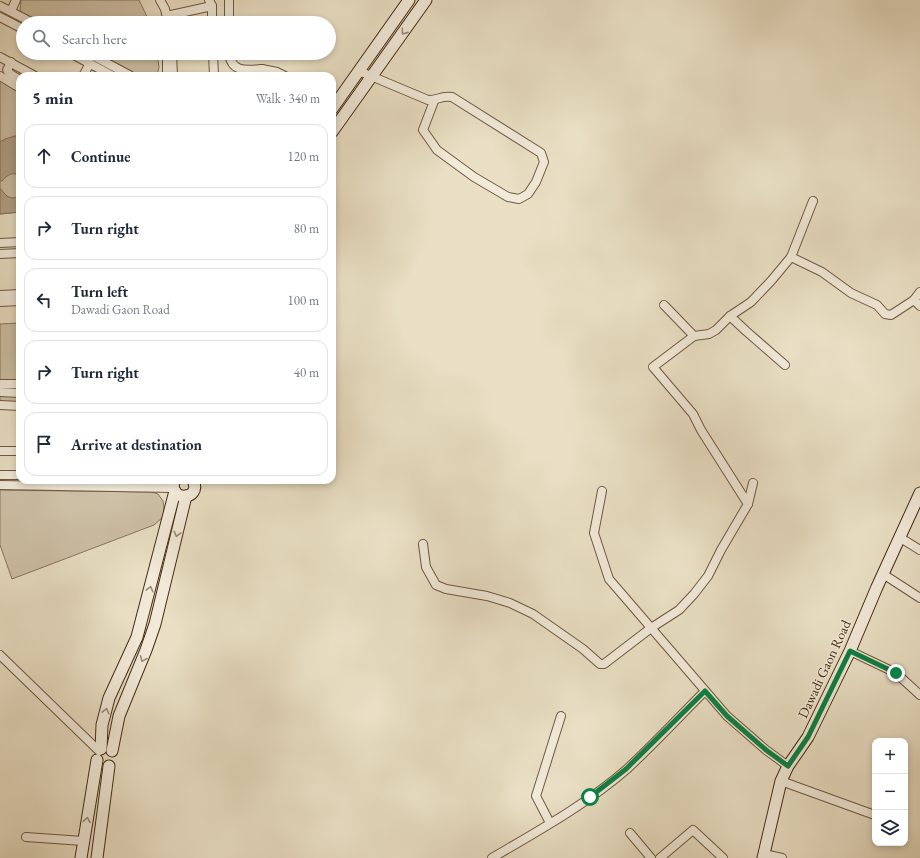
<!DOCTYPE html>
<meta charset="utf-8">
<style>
body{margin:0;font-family:"EB Garamond",serif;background:#f6f6f7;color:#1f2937}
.controls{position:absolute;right:12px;bottom:12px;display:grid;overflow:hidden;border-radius:8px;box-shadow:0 2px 6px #0003}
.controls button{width:36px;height:36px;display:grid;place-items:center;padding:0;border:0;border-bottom:1px solid #e0e1e3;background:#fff;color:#1f2937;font:20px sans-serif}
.stop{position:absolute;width:12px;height:12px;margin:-9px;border:3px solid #0b8043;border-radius:50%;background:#fff}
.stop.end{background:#0b8043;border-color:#fff;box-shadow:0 1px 4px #0008}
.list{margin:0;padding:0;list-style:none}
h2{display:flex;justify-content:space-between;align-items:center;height:52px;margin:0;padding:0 16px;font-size:17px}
h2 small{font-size:13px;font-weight:400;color:#747a83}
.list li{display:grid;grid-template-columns:26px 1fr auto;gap:12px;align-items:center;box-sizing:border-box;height:64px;margin:0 8px 8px;padding:0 8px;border:1px solid #e0e1e3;border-radius:12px}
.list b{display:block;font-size:15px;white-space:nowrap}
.list p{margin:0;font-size:13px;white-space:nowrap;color:#747a83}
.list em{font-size:13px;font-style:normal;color:#747a83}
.icon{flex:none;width:22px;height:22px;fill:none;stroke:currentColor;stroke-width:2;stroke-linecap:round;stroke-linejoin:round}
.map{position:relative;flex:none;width:920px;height:858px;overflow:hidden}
.search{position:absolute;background:#fff;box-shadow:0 2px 6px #0003;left:16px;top:16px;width:320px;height:44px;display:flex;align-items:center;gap:10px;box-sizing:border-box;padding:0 14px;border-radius:22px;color:#747a83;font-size:15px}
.panel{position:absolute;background:#fff;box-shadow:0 2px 6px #0003;left:16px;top:72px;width:320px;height:412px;border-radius:12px}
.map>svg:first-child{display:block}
</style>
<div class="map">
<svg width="920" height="858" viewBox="0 0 920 858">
<rect width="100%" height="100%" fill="#e9dfc4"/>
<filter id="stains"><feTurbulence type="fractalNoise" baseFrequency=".005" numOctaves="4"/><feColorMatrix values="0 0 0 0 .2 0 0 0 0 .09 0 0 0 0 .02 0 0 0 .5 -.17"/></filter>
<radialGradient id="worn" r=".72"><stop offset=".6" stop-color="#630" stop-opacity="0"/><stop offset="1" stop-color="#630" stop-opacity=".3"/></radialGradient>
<!-- green -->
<g fill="#cdc0a6" stroke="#8a765e">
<polygon points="21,0 139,0 150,23 39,23 24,15 20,10"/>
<polygon points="95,53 157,53 159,67 157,76 138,76"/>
<polygon points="0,79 20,90 20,212 0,214"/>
<polygon points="20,323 20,403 0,404 0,324"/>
<polygon points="0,490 151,492 158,494 163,501 164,508 163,517 154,525 12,579 0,545"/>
</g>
<!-- water -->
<g fill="#b2a288" stroke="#87725a">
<path d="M15,136H20V176C13,171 7,175 2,181H0V142L5,139Z"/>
<path d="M0,188C6,195 8,201 20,196V212L0,214Z"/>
</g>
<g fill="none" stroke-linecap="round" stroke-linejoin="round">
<!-- street casing -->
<g stroke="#6f5841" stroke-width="10">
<g id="street">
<polyline points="160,0 165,9 168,23"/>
<polyline points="209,0 212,6 212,23"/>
<polyline points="229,0 229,23"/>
<polyline points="0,6 33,23"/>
<polyline points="11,11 16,0"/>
<polyline points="171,15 212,6"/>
<polyline points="0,17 23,29"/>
<polyline points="70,53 113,76"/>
<polyline points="88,53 131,76"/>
<polyline points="172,53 173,76"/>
<polyline points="213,53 214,76"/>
<path d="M229,53C231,73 247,70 262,69L263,76"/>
<polyline points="0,57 35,76"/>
<polyline points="11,62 7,70 10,74 20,80"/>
<polyline points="262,69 277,72 285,76"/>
<path d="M359,71L428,100C438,101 440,95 452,97L541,153L544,162L536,182L528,194L519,199L508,197L474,177L437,150L423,130L434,101"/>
<polyline points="0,76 20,88"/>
<polyline points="83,76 90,63"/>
<polyline points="167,76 167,54"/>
<polyline points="0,243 20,242"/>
<polyline points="0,254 20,253"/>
<polyline points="791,257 813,201"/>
<polyline points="0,295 20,294"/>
<polyline points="914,300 920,292"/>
<polyline points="0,302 20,301"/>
<polyline points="664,305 694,336 709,334 716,330 730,316 751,302 771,281 791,257 822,272 851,293 877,305 885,314 891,315 914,300 920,306"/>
<polyline points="730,316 746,331 785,365"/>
<polyline points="694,336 653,367 693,414 701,430 748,504"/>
<polyline points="0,384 20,384"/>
<polyline points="0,392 20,393"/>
<polyline points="0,405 20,406"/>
<polyline points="0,451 20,451"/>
<polyline points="0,475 20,475"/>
<polyline points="155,480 174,481"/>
<polyline points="0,485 173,488"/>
<polyline points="602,491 594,533 609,579 727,716 766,750 788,766"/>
<polyline points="899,537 920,550"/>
<polyline points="423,544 426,567 436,585 446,589 487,596 510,603 533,614 583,649 600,664 604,664 651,628 679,610 694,594 708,576 721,550 748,504 753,483"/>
<polyline points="883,574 920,598"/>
<polyline points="850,651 896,673 920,695"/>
<polyline points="0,655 99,751"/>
<polyline points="781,781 872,814"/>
<polyline points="550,823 536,796 561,716"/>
<polyline points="630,833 651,858"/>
<polyline points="26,837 83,841"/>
<polyline points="764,854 782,858"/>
<path d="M492,858C538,831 587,804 627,769C654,744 679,717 705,691"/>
<polyline points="660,858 693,830 723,858"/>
</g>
</g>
<!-- secondary casing -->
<g stroke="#462b15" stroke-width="13">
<g id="secondary">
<polyline points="332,109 409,0"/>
<polyline points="332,132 426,0"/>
<path d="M175,480C165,501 203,502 193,480"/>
<polyline points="101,749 102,725 109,698 137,637 175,491"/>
<polyline points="112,751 119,716 146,650 155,624 186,496"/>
<polyline points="81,858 97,760"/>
<polyline points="97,858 109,766"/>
<polyline points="763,858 781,781 788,766 808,737 850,651 877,587 920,493"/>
</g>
</g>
<!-- street -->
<use href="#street" stroke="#f1ead9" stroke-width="8"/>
<!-- secondary -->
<use href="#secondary" stroke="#f1ead9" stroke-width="11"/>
</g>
<!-- one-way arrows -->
<defs><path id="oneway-chevron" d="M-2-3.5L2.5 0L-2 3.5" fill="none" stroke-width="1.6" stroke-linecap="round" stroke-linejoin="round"/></defs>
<g stroke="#9c8a77">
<use href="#oneway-chevron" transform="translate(404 32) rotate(125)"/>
<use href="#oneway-chevron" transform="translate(177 534) rotate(104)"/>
<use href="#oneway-chevron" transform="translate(150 589) rotate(-76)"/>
<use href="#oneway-chevron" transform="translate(143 659) rotate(112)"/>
<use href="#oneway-chevron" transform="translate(106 711) rotate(-76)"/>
<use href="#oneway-chevron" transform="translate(87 820) rotate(-81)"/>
</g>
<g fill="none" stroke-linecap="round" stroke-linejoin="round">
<!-- route -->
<polyline stroke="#0b8043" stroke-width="5" points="590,797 626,769 705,691 727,716 766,750 788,766 808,737 850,651 896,673"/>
</g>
<g text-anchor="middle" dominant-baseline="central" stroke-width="3" stroke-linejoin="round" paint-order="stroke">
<!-- street labels -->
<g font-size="14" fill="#462b15" stroke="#f1ead9">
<text transform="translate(824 669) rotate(-65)">Dawadi Gaon Road</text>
</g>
</g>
<rect width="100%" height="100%" filter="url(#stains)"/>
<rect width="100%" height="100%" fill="url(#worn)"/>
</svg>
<div class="controls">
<button>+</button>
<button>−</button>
<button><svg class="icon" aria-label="layers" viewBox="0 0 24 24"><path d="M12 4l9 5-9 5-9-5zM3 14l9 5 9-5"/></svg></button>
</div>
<div class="stop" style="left:590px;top:797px"></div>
<div class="stop end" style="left:896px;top:673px"></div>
<div class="search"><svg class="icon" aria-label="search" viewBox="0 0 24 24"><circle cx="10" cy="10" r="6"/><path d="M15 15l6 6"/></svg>Search here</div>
<section class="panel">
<h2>5 min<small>Walk · 340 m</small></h2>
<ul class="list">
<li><svg class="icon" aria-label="ahead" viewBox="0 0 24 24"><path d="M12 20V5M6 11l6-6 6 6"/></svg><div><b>Continue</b></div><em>120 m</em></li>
<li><svg class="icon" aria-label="right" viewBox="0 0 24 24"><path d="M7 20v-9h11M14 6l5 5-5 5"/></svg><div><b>Turn right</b></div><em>80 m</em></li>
<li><svg class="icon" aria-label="left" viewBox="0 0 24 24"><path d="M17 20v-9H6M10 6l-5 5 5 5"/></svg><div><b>Turn left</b><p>Dawadi Gaon Road</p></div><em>100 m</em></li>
<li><svg class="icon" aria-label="right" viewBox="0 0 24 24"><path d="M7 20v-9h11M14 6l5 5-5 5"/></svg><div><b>Turn right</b></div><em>40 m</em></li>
<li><svg class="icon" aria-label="arrive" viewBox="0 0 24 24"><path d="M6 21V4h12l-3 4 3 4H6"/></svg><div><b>Arrive at destination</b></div></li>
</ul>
</section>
</div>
